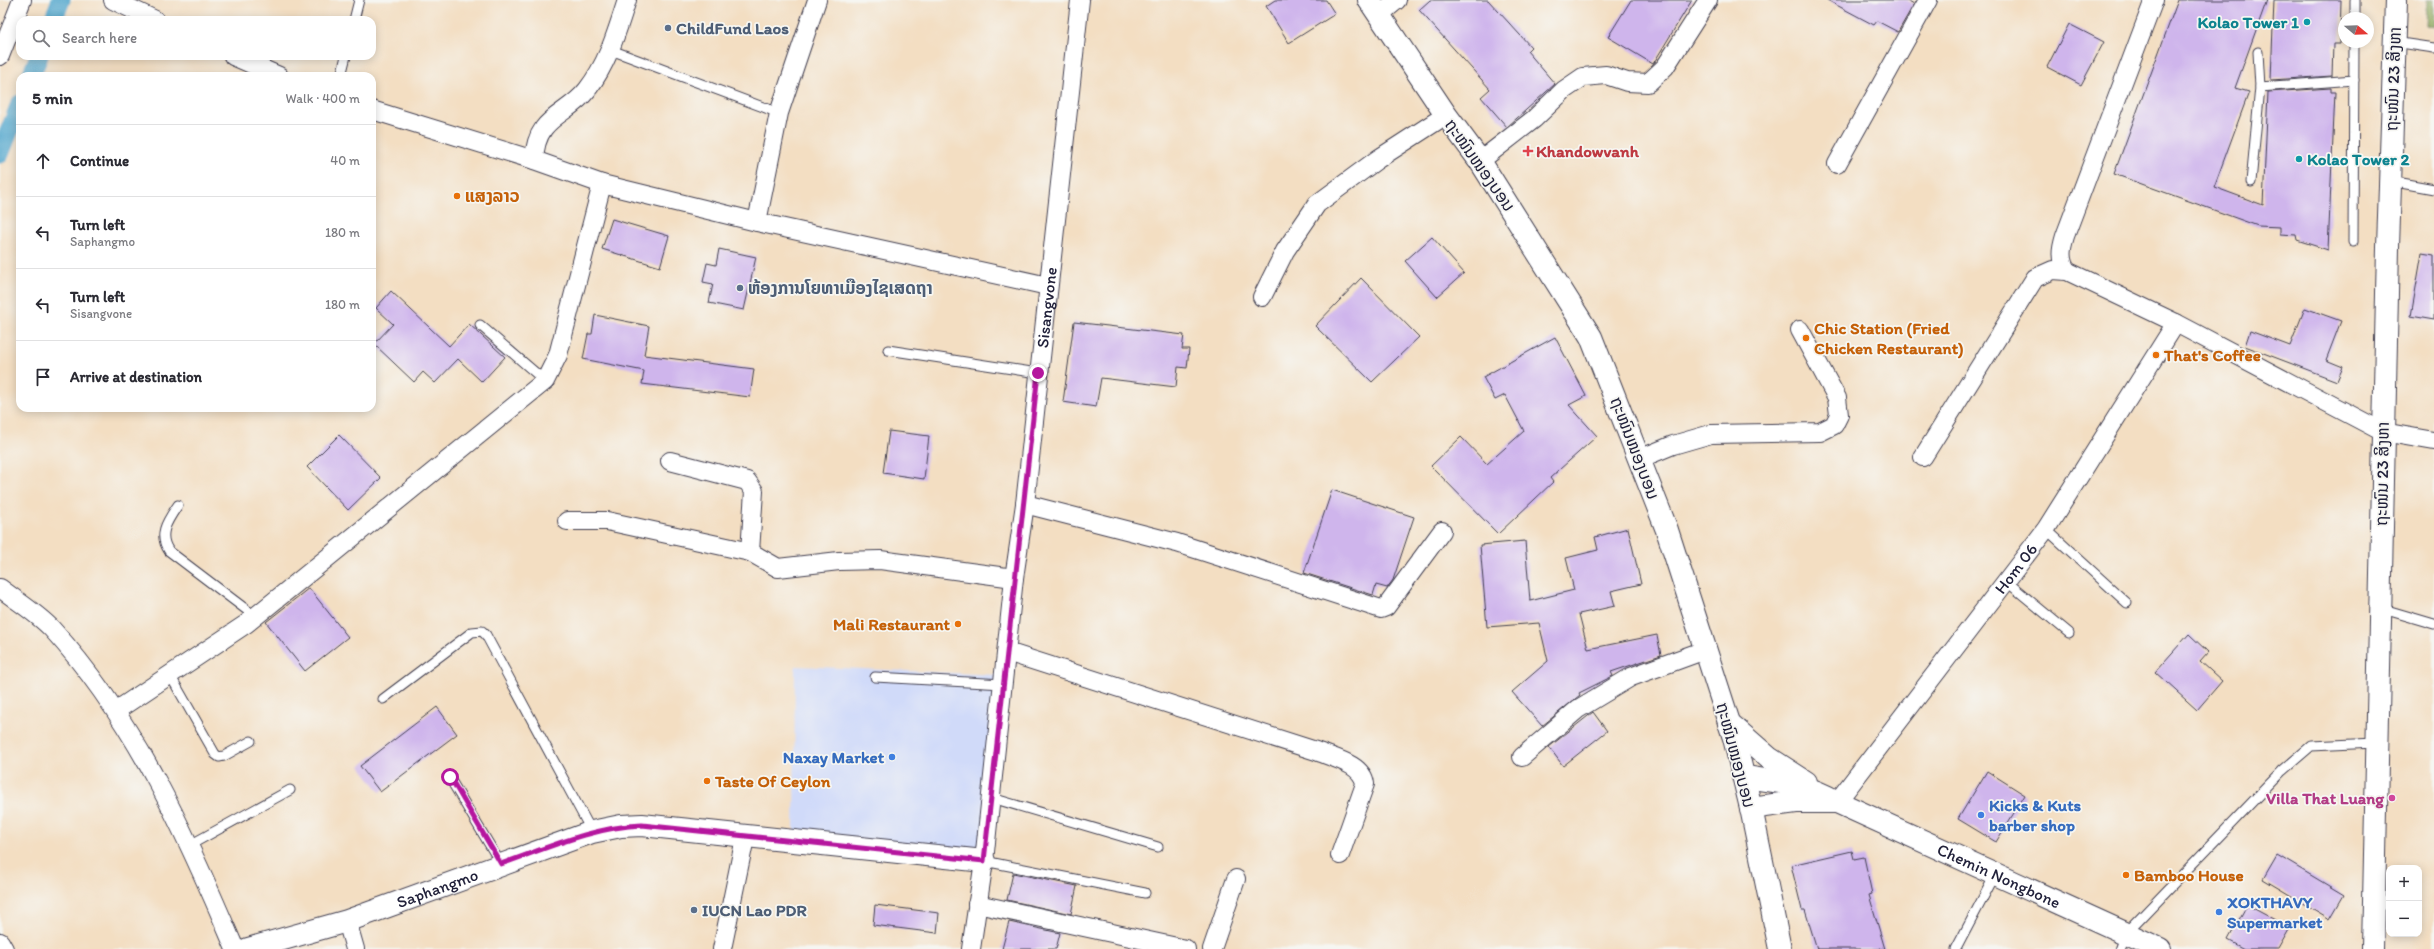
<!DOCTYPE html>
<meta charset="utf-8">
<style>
body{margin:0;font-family:Itim,"Noto Sans Lao",sans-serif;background:#f7f7f7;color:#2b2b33}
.controls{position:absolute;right:12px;bottom:12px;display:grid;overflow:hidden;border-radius:8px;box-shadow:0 2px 10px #0003}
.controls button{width:36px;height:36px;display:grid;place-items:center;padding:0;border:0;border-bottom:1px solid #e1e1e2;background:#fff;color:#2b2b33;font:20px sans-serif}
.compass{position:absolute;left:2338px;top:12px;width:36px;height:36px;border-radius:50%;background:#fff;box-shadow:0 2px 10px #0003;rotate:109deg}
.stop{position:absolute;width:12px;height:12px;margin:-9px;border:3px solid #b5179e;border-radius:50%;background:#fff}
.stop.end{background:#b5179e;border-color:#fff;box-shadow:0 1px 4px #0008}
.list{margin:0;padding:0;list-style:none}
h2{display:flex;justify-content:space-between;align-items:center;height:52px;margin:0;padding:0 16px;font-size:17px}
h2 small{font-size:13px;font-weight:400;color:#7c7c81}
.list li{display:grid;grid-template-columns:26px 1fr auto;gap:12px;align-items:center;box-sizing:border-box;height:72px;padding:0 16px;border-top:1px solid #e1e1e2}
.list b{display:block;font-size:15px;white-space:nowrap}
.list p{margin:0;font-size:13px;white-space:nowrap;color:#7c7c81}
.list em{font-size:13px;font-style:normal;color:#7c7c81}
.icon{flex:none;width:22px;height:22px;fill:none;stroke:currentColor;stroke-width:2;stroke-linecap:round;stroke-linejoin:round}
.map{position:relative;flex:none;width:2434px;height:949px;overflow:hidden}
.search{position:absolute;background:#fff;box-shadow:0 2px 10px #0003;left:16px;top:16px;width:360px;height:44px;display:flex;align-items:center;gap:10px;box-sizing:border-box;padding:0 14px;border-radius:12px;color:#7c7c81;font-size:15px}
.panel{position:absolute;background:#fff;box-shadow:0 2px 10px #0003;left:16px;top:72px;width:360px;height:340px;border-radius:12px}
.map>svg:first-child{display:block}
</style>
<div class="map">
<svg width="2434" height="949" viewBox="0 0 2434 949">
<rect width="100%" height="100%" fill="#f6f6f2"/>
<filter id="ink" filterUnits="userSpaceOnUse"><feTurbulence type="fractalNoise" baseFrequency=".025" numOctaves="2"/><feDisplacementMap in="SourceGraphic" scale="8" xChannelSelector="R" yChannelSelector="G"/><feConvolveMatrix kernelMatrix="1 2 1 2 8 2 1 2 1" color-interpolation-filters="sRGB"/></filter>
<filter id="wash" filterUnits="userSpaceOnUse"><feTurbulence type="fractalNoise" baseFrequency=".012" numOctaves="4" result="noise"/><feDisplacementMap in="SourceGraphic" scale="16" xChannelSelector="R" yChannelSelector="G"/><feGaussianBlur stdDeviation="0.9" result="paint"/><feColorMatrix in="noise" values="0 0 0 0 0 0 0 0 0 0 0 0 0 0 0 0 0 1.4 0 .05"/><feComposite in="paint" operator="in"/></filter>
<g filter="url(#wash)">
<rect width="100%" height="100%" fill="#f3dec2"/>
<!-- built -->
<polygon fill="#d0daf9" points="795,666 998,675 982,855 794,839"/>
<!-- forest -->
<polygon fill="#8ba456" stroke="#566348" points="2427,0 2434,0 2434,27 2426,25"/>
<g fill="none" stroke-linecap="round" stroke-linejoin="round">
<!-- canal -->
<g stroke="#50a5cc" stroke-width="19">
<polyline points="53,20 61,0"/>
<polyline points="31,76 39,56"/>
<polyline points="0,154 20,104"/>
</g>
</g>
<g id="blocks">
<!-- building -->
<g fill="#cfb5ec">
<polygon points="1275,0 1326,0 1335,14 1289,43 1266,6"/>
<polygon points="1430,0 1488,0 1531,47 1527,51 1555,84 1507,127 1481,97 1490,89 1419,10"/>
<polygon points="1631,0 1692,0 1653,64 1608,37"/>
<polygon points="1827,0 1907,0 1914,4 1898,32 1877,21 1874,25"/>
<polygon points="2178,0 2267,0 2235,88 2249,92 2214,187 2263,205 2268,92 2331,88 2331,92 2335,92 2328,250 2297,240 2296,235 2280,234 2280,227 2258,226 2114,174"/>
<polygon points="2274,0 2341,0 2340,44 2333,44 2332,76 2271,80"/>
<polygon points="2069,24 2104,42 2081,85 2047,67"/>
<polygon points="612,219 669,236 660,267 602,249"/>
<polygon points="1432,237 1464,273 1437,297 1405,261"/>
<polygon points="719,249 756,257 744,310 709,303 713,284 703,282 707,263 716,265"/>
<polygon points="2422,253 2434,255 2434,320 2411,316"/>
<polygon points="1361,278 1419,337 1372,382 1315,326"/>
<polygon points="391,291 449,346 469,324 505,357 482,382 458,359 435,383 423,372 414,382 374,344 393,324 376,308"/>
<polygon points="2305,308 2341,321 2326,360 2343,367 2337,381 2245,346 2250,331 2290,346"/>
<polygon points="595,315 649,326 644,355 754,369 750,397 642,384 644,371 583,359 588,334 592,334"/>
<polygon points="1074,322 1184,335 1182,349 1189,349 1187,368 1178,367 1176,387 1101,378 1096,407 1063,402"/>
<polygon points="1555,337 1586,396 1569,405 1597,436 1550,478 1553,482 1498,534 1431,466 1461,437 1487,464 1524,431 1505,395 1495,400 1483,377"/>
<polygon points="889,431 929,436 924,479 883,473"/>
<polygon points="339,435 381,478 348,510 307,467"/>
<polygon points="1332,490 1414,517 1393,580 1387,588 1376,585 1373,595 1304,573"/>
<polygon points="1628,528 1641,584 1611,591 1615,606 1579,614 1588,649 1657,635 1661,655 1611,672 1613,676 1579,693 1580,695 1542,726 1512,692 1548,661 1539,623 1487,627 1480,545 1525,541 1530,601 1574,590 1566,558 1598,550 1595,537"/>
<polygon points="309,588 348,637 305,671 266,622"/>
<polygon points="2189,634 2208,652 2200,661 2222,681 2197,710 2155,672"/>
<polygon points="437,707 457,734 380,792 360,766"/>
<polygon points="1593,712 1607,731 1563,766 1549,747"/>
<polygon points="1987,771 2025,795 1996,842 1958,819"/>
<polygon points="1852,851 1854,859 1864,857 1872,894 1869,895 1885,949 1817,949 1805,910 1802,910 1791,865"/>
<polygon points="2277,855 2344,895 2330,919 2263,879"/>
<polygon points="1013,873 1077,886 1071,914 1007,900"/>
<polygon points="875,905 939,913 937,933 873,925"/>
<polygon points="2247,905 2290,928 2278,949 2245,949 2228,940"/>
<polygon points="1009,922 1060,933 1056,949 1002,949"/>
</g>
</g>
</g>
<g filter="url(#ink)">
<use href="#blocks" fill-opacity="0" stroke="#413e4f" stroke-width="1"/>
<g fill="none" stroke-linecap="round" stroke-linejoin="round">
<!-- lane casing -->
<g stroke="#413e4f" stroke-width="11">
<g id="lane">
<polyline points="2355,18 2355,0"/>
<polyline points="354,20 359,0"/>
<polyline points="2394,42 2434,48"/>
<polyline points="611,50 779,113"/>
<polyline points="2258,52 2260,87 2354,80"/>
<polyline points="341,76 346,56"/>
<polyline points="2390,181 2434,189"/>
<polyline points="2251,182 2260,87"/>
<polyline points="2353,242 2354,42"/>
<polyline points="480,325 545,381"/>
<polyline points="888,350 1038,373"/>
<path d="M178,505C168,520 157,534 169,551L256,617"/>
<polyline points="2046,529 2127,603"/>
<polyline points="2006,581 2069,633"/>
<polyline points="2380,608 2434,624"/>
<polyline points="170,675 215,754 219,757 224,756 251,741"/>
<polyline points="875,677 1004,684"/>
<polyline points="383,699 472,632 482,631 486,635 592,832"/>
<polyline points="449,777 501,864"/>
<polyline points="992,798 1158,847"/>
<polyline points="190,845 290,790"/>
<polyline points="984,861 1145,893"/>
<polyline points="1956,949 1995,875"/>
<polyline points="2120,949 2126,933 2282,771 2311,746 2376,743"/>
</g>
</g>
<!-- street casing -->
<g stroke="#413e4f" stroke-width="20">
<g id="street">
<polyline points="113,0 155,20"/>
<polyline points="1379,15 1397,0"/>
<polyline points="0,56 22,0"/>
<polyline points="233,56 279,76"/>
<polyline points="372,110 534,160 602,184 757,222 1048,286"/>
<path d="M534,160C536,115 566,117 587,90C608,63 617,31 627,0"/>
<polyline points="1480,161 1534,119 1564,90 1583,77 1606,75 1627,82 1648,83 1665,67 1708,0"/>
<polyline points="1837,164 1928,0"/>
<polyline points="757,222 779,113 817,0"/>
<path d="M2067,271C2059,259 2061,249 2065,236L2154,0"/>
<polyline points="1262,297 1285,251 1317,204 1378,159 1446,115"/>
<polyline points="1923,457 2035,278 2053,270 2067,271 2176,323 2383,432 2434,441"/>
<polyline points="1639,459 1673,445 1711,434 1820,432 1834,425 1839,415 1837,398 1800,330"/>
<polyline points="670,461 747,481 754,491 750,552"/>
<polyline points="1025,504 1177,543 1381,609 1386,607 1442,531"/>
<polyline points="567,521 607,521 750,552 778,568 839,561 880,560 1014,578"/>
<path d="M0,588C17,601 38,614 52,629C136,721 187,836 235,949"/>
<path d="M1007,652L1316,751C1333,758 1363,764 1365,784L1340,855"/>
<polyline points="117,710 246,624 545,381 558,355 602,184"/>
<polyline points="1522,757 1578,709 1631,677 1705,650"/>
<path id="s1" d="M1837,802L2046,529L2176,323"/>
<polyline points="977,904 1186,949"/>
<polyline points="347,921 355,949"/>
<polyline points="0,942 4,949"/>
<polyline points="722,949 745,838"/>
<path id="s2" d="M971,949L984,861L1014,578L1025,504L1080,0"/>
<polyline points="1212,949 1236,879"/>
</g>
</g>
<!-- secondary casing -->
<g stroke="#413e4f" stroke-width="24">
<g id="secondary">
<polyline points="1369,0 1446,115 1480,161 1591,337 1667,530 1734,738 1751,808 1780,949"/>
<polyline points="1729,723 1769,758 1806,782"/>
<path id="s3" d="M1744,777C1780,782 1805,783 1837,802L2160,949"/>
<polyline points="1751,808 1796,802 1834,802"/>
<path id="s4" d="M248,949L347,921L592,832L621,826L642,825L984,861"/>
<polyline points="2373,949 2388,247 2396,0"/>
</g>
</g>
<!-- lane -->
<use href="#lane" stroke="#fff" stroke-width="9"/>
<!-- street -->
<use href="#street" stroke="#fff" stroke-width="18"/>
<!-- secondary -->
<use href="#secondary" stroke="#fff" stroke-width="22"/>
</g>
</g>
<g fill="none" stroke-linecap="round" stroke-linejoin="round" filter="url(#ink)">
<!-- route -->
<path stroke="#b5179e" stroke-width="5" d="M450,777L501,864C547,848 593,827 642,825L984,861L1038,373"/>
</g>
<!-- markers -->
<g fill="#0f9aa8" stroke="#f6f6f2" stroke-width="1.5">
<circle cx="2307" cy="22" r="4"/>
<circle cx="2299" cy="159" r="4"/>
</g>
<g fill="#5c6f8a" stroke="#f6f6f2" stroke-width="1.5">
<circle cx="668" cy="28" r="4"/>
<circle cx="740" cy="288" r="4"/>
<circle cx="694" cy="910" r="4"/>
</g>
<path fill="#e0444e" stroke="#f6f6f2" stroke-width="1.5" d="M1526 145h4v4h4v4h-4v4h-4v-4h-4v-4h4z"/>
<g fill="#e8710a" stroke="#f6f6f2" stroke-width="1.5">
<circle cx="457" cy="196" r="4"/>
<circle cx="1806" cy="338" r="4"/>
<circle cx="2156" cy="355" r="4"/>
<circle cx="958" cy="624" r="4"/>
<circle cx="707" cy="781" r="4"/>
<circle cx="2126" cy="875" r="4"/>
</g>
<g fill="#3f7fe0" stroke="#f6f6f2" stroke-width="1.5">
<circle cx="892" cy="757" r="4"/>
<circle cx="1981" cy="815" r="4"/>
<circle cx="2219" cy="912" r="4"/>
</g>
<circle fill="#d1479c" stroke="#f6f6f2" stroke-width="1.5" cx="2392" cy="798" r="4"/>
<g text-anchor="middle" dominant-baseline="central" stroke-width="3.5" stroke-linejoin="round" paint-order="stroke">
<!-- culture labels -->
<g font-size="17" font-weight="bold" fill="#0d838f" stroke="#f6f6f2" text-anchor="end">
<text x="2299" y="22">Kolao Tower 1</text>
<text x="2307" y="159" text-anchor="start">Kolao Tower 2</text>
</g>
<!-- service labels -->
<g font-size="17" font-weight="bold" fill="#4e5e75" stroke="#f6f6f2" text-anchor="start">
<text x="676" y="28">ChildFund Laos</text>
<text x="748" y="288">ຫ້ອງການໂຍທາເມືອງໄຊເສດຖາ</text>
<text x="702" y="910">IUCN Lao PDR</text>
</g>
<!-- street labels -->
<g font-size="17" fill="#22223b" stroke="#f6f6f2">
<text transform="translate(2393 79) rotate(-88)">ຖະໜົນ 23 ສິງຫາ</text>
<text transform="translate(1480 165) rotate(55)">ຖະໜົນໜອງບອນ</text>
<text stroke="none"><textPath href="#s2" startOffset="646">Sisangvone</textPath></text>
<text transform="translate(1635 448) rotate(69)">ຖະໜົນໜອງບອນ</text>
<text transform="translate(2382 474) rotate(-89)">ຖະໜົນ 23 ສິງຫາ</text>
<text stroke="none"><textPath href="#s1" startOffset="294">Hom 06</textPath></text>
<text transform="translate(1736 755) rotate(75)">ຖະໜົນໜອງບອນ</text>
<text stroke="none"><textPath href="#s3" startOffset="275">Chemin Nongbone</textPath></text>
<text stroke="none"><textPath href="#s4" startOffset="199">Saphangmo</textPath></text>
</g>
<!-- health labels -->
<g font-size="17" font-weight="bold" fill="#be3a42" stroke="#f6f6f2" text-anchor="start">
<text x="1536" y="151">Khandowvanh</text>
</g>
<!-- food labels -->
<g font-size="17" font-weight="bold" fill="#c56008" stroke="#f6f6f2" text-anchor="start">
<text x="465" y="196">ແສງລາວ</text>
<text x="1814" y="328">Chic Station (Fried<tspan x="1814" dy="20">Chicken Restaurant)</tspan></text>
<text x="2164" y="355">That's Coffee</text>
<text x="950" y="624" text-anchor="end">Mali Restaurant</text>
<text x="715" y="781">Taste Of Ceylon</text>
<text x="2134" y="875">Bamboo House</text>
</g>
<!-- shop labels -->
<g font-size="17" font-weight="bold" fill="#366cbe" stroke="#f6f6f2" text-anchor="start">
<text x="884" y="757" text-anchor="end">Naxay Market</text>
<text x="1989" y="805">Kicks &amp; Kuts<tspan x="1989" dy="20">barber shop</tspan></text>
<text x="2227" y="902">XOKTHAVY<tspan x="2227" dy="20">Supermarket</tspan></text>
</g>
<!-- hotel labels -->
<g font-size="17" font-weight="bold" fill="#b23c85" stroke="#f6f6f2" text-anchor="end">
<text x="2384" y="798">Villa That Luang</text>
</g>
</g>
</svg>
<div class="controls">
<button>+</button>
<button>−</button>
</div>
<svg class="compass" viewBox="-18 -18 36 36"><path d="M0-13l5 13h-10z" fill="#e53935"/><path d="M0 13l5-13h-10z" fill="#7c7c81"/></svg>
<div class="stop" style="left:450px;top:777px"></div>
<div class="stop end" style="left:1038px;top:373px"></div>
<div class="search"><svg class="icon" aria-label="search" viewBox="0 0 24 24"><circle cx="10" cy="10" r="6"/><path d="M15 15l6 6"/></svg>Search here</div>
<section class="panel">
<h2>5 min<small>Walk · 400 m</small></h2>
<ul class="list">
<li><svg class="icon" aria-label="ahead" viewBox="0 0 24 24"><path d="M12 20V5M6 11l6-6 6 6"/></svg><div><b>Continue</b></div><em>40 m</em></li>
<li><svg class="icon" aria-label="left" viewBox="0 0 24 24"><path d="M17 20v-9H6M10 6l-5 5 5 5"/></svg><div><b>Turn left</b><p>Saphangmo</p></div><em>180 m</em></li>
<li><svg class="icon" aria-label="left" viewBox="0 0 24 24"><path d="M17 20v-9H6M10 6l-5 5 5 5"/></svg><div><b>Turn left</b><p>Sisangvone</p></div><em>180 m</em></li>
<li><svg class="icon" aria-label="arrive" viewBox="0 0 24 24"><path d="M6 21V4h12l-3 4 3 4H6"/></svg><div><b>Arrive at destination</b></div></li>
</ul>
</section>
</div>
